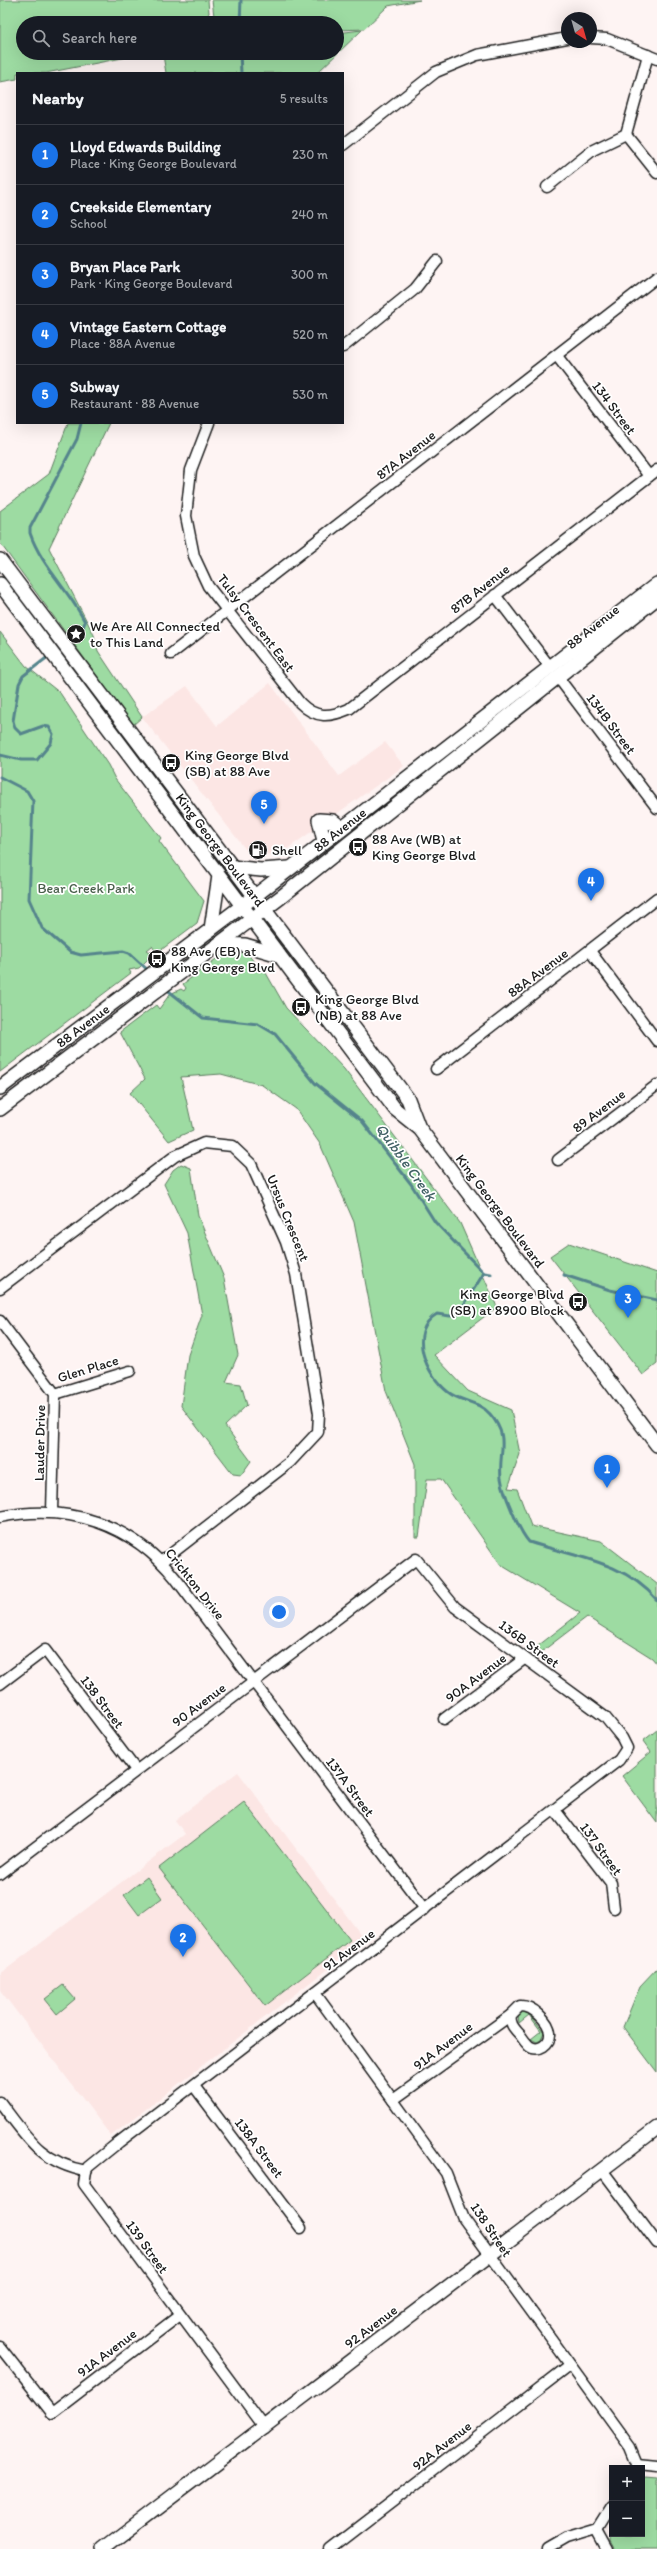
<!DOCTYPE html>
<meta charset="utf-8">
<style>
body{margin:0;font-family:Itim,sans-serif;background:#20242c;color:#f1f3f6}
.controls{position:absolute;right:12px;bottom:12px;display:grid;overflow:hidden;border-radius:0px;box-shadow:0 4px 16px #0002}
.controls button{width:36px;height:36px;display:grid;place-items:center;padding:0;border:0;border-bottom:1px solid #363941;background:#171b24;color:#f1f3f6;font:20px sans-serif}
.compass{position:absolute;left:561px;top:12px;width:36px;height:36px;border-radius:50%;background:#171b24;box-shadow:0 4px 16px #0002;rotate:143deg}
.you{position:absolute;left:279px;top:1612px;width:14px;height:14px;margin:-10px;border:3px solid #fff;border-radius:50%;background:#1a73e8;box-shadow:0 0 0 6px #1a73e833}
.badge{display:grid;place-items:center;width:26px;height:26px;border-radius:50%;background:#1a73e8;color:#fff;font-size:13px;font-weight:700}
.pin{position:absolute;translate:-50% -33px;filter:drop-shadow(0 1px 2px #0008)}
.pin::after{content:'';position:absolute;top:21px;width:14px;height:12px;background:inherit;clip-path:polygon(0 0,100% 0,50% 100%)}
.list{margin:0;padding:0;list-style:none}
h2{display:flex;justify-content:space-between;align-items:center;height:52px;margin:0;padding:0 16px;font-size:17px}
h2 small{font-size:13px;font-weight:400;color:#9ea1a6}
.list li{display:grid;grid-template-columns:26px 1fr auto;gap:12px;align-items:center;box-sizing:border-box;height:60px;padding:0 16px;border-top:1px solid #363941}
.list b{display:block;font-size:15px;white-space:nowrap}
.list p{margin:0;font-size:13px;white-space:nowrap;color:#9ea1a6}
.list em{font-size:13px;font-style:normal;color:#9ea1a6}
.icon{flex:none;width:22px;height:22px;fill:none;stroke:currentColor;stroke-width:2;stroke-linecap:round;stroke-linejoin:round}
.map{position:relative;flex:none;width:657px;height:2549px;overflow:hidden}
.search{position:absolute;background:#171b24;box-shadow:0 4px 16px #0002;left:16px;top:16px;width:328px;height:44px;display:flex;align-items:center;gap:10px;box-sizing:border-box;padding:0 14px;border-radius:22px;color:#9ea1a6;font-size:15px}
.panel{position:absolute;background:#171b24;box-shadow:0 4px 16px #0002;left:16px;top:72px;width:328px;height:352px;border-radius:0px}
.map>svg:first-child{display:block}
</style>
<div class="map">
<svg width="657" height="2549" viewBox="0 0 657 2549">
<rect width="100%" height="100%" fill="#fef4f3"/>
<filter id="ink" filterUnits="userSpaceOnUse"><feTurbulence type="fractalNoise" baseFrequency=".025" numOctaves="2"/><feDisplacementMap in="SourceGraphic" scale="8" xChannelSelector="R" yChannelSelector="G"/><feConvolveMatrix kernelMatrix="1 2 1 2 8 2 1 2 1" color-interpolation-filters="sRGB"/></filter>
<g filter="url(#ink)">
<!-- built -->
<g fill="#fce6e4">
<polygon points="270,683 339,776 385,742 404,766 280,854 250,855 142,717 187,686 217,726"/>
<polygon points="238,1772 365,1940 111,2136 0,1990 0,1974 185,1834 175,1820"/>
</g>
<!-- green -->
<g fill="#9ddba2" stroke="#5c7c5f">
<polygon points="0,0 208,0 209,13 202,23 23,23 23,53 148,53 46,73 17,73 17,79 0,82"/>
<polygon points="212,0 420,0 388,6 364,29 337,30 337,23 254,23 214,16"/>
<polygon points="213,19 241,23 208,23"/>
<polygon points="362,30 317,73 166,73 163,55 166,53 337,53 337,33"/>
<polygon points="68,423 109,423 49,548 94,635 98,651 142,717 133,725 0,543 0,511 49,474"/>
<polygon points="0,632 26,666 60,693 108,765 115,779 161,838 159,841 204,901 197,923 157,953 152,946 147,950 153,954 139,968 129,970 131,973 0,1072"/>
<polygon points="224,953 247,953 258,967 262,966 286,1008 344,1069 460,1223 497,1307 434,1355 468,1391 511,1410 520,1454 508,1488 517,1489 531,1526 601,1541 657,1584 657,1664 652,1658 587,1617 540,1653 534,1649 580,1613 501,1565 441,1479 427,1479 419,1537 415,1537 415,1464 386,1391 354,1222 320,1144 296,1109 262,1085 221,1074 181,1077 193,1130 169,1141 130,1093 145,1079 120,1032 156,1005 159,1009 170,994 181,989 184,991 186,988 183,984"/>
<polygon points="181,1164 191,1168 198,1216 224,1278 238,1355 226,1382 241,1384 247,1405 225,1426 251,1461 241,1475 233,1474 181,1406 188,1355 202,1315 187,1233 164,1184 173,1170"/>
<polygon points="569,1243 657,1273 657,1364 643,1375 550,1256"/>
<polygon points="657,1730 657,1823 622,1776 651,1752 643,1741"/>
<polygon points="244,1802 350,1940 265,2006 159,1868"/>
<polygon points="147,1877 162,1898 139,1915 124,1895"/>
<polygon points="657,1968 657,2072 623,2027 640,1986"/>
<polygon points="63,1985 75,1999 57,2014 45,1999"/>
<polygon points="521,2011 530,2014 544,2032 541,2040 537,2042 531,2039 541,2031 529,2015 519,2023 518,2015"/>
<polygon points="645,2477 657,2478 657,2549 616,2549 611,2540 612,2528 612,2534 642,2534 642,2481"/>
</g>
<g fill="none" stroke-linecap="round" stroke-linejoin="round">
<!-- stream -->
<g stroke="#54848c" stroke-width="3">
<polyline points="240,23 241,0"/>
<polyline points="240,53 241,73"/>
<path d="M67,643L82,630L85,622C70,591 41,566 30,533V528L77,439L81,423"/>
<polyline points="0,755 21,760 37,760 51,743 53,734 49,727 43,726 21,734 15,728 13,721 19,684 23,676 49,656"/>
<polyline points="0,777 27,791 33,801 29,899 42,928 70,952 81,955 123,951 129,953 150,972"/>
<path d="M165,988L203,1018L258,1024L275,1034L315,1083L362,1121L411,1184L435,1222L484,1273L458,1314L450,1316L437,1314C407,1332 426,1375 448,1392C460,1402 479,1401 490,1414C511,1438 498,1452 501,1478C503,1492 519,1531 529,1542C575,1557 624,1561 657,1600"/>
<polyline points="484,1273 491,1274"/>
<polyline points="564,1275 610,1290 657,1300"/>
</g>
<!-- minor casing -->
<g stroke="#1c1c1c" stroke-width="13">
<g id="minor">
<polyline points="591,38 607,39 657,59"/>
<polyline points="626,134 648,55"/>
<polyline points="626,134 657,173"/>
<polyline points="343,145 436,72 477,55 567,38"/>
<polyline points="547,187 593,150 626,134"/>
<polyline points="343,347 415,289 437,261"/>
<polyline points="557,356 649,476"/>
<path d="M209,423L191,470L186,516L194,556L208,586L300,703C316,719 330,717 349,709L657,470"/>
<polyline points="495,595 550,667"/>
<polyline points="171,654 657,277"/>
<polyline points="557,676 657,808"/>
<polyline points="590,951 657,1041"/>
<polyline points="436,1069 657,898"/>
<polyline points="558,1160 657,1085"/>
<polyline points="0,1288 175,1156 204,1143 232,1146 251,1164 286,1242 296,1274 319,1414 318,1432 290,1462 162,1561"/>
<polyline points="0,1321 55,1394 52,1512"/>
<polyline points="55,1394 130,1371"/>
<path d="M0,1517C69,1503 132,1524 176,1579L425,1909"/>
<polyline points="0,1684 45,1650 136,1770"/>
<polyline points="444,1719 524,1659"/>
<polyline points="555,1810 611,1883 614,1908"/>
<polyline points="0,1874 416,1559 455,1607 605,1717 622,1738 627,1748 619,1760 119,2142 88,2167 86,2171"/>
<polyline points="315,1993 446,2173 464,2219 630,2447 637,2464"/>
<path d="M520,2006C532,2005 549,2021 550,2033C551,2044 538,2053 529,2046C526,2043 523,2039 521,2036C515,2029 509,2024 511,2015Z"/>
<polyline points="194,2086 301,2228"/>
<polyline points="393,2100 511,2015"/>
<path d="M0,2102C26,2136 41,2163 86,2171L84,2184L265,2428"/>
<polyline points="602,2170 657,2243"/>
<polyline points="0,2347 52,2413 180,2315"/>
<polyline points="637,2464 657,2466"/>
<polyline points="597,2529 612,2505"/>
<polyline points="597,2529 608,2549"/>
<polyline points="331,2549 570,2365"/>
<polyline points="548,2549 567,2538 597,2529"/>
</g>
</g>
<!-- major casing -->
<g stroke="#1c1c1c" stroke-width="16">
<g id="major">
<polyline points="0,560 408,1099 419,1128"/>
<polyline points="0,584 395,1109 420,1129 657,1445"/>
<polyline points="324,841 319,820 333,821 342,828"/>
<polyline points="232,867 261,870 289,868"/>
<polyline points="211,929 219,876"/>
<polyline points="220,944 245,945 279,955"/>
<polyline points="0,1088 242,906 657,584"/>
<polyline points="0,1109 281,897 657,598"/>
<polyline points="103,2549 657,2128"/>
</g>
</g>
<!-- minor -->
<use href="#minor" stroke="#fff" stroke-width="10"/>
<!-- major -->
<use href="#major" stroke="#fff" stroke-width="13"/>
</g>
</g>
<!-- icons -->
<defs>
<g id="sight-disc" transform="scale(1)"><circle r="9.5" fill="#1c1c1c" stroke="#fff"/><path d="M0-6L1.8-2.2L6-1.7L2.9 1.2L3.7 5.4L0 3.3L-3.7 5.4L-2.9 1.2L-6-1.7L-1.8-2.2Z" fill="#fff"/></g>
<g id="bus-disc" transform="scale(1)"><circle r="9.5" fill="#1c1c1c" stroke="#fff"/><path d="M-5-6H5V4H4V6H2V4H-2V6H-4V4H-5ZM-3.5-4V0h7V-4ZM-3.5 1.2v1.5H-2V1.2ZM2 1.2v1.5H3.5V1.2Z" fill="#fff"/></g>
<g id="fuel-disc" transform="scale(1)"><circle r="9.5" fill="#1c1c1c" stroke="#fff"/><path d="M-5.5-6h7V0h2V4h1.3V-2.5L3-4.5l.8-.8L6-3V5H2.5V1h-1V6h-7ZM-4.2-4.7v3.2H.2V-4.7Z" fill="#fff"/></g>
</defs>
<g fill-rule="evenodd">
<use href="#sight-disc" x="76" y="634"/>
<use href="#bus-disc" x="171" y="763"/>
<use href="#bus-disc" x="358" y="847"/>
<use href="#fuel-disc" x="258" y="850"/>
<use href="#bus-disc" x="157" y="959"/>
<use href="#bus-disc" x="301" y="1007"/>
<use href="#bus-disc" x="578" y="1302"/>
</g>
<g text-anchor="middle" dominant-baseline="central" stroke-width="3.5" stroke-linejoin="round" paint-order="stroke">
<!-- street labels -->
<g font-size="14" fill="#1c1c1c" stroke="#fff">
<text transform="translate(614 408) rotate(53)">134 Street</text>
<text transform="translate(406 455) rotate(-38)">87A Avenue</text>
<text transform="translate(480 589) rotate(-38)">87B Avenue</text>
<text transform="translate(256 623) rotate(53)">Tulsy Crescent East</text>
<text transform="translate(593 627) rotate(-38)">88 Avenue</text>
<text transform="translate(611 724) rotate(53)">134B Street</text>
<text transform="translate(340 830) rotate(-38)">88 Avenue</text>
<text transform="translate(220 850) rotate(53)">King George Boulevard</text>
<text transform="translate(538 973) rotate(-37)">88A Avenue</text>
<text transform="translate(83 1026) rotate(-37)">88 Avenue</text>
<text transform="translate(599 1111) rotate(-37)">89 Avenue</text>
<text transform="translate(500 1211) rotate(53)">King George Boulevard</text>
<text transform="translate(288 1218) rotate(68)">Ursus Crescent</text>
<text transform="translate(88 1369) rotate(-17)">Glen Place</text>
<text transform="translate(40 1443) rotate(-89)">Lauder Drive</text>
<text transform="translate(195 1584) rotate(52)">Crichton Drive</text>
<text transform="translate(529 1644) rotate(36)">136B Street</text>
<text transform="translate(476 1678) rotate(-37)">90A Avenue</text>
<text transform="translate(102 1702) rotate(53)">138 Street</text>
<text transform="translate(199 1705) rotate(-37)">90 Avenue</text>
<text transform="translate(350 1787) rotate(53)">137A Street</text>
<text transform="translate(601 1849) rotate(54)">137 Street</text>
<text transform="translate(349 1950) rotate(-37)">91 Avenue</text>
<text transform="translate(443 2046) rotate(-37)">91A Avenue</text>
<text transform="translate(259 2148) rotate(53)">138A Street</text>
<text transform="translate(491 2230) rotate(56)">138 Street</text>
<text transform="translate(147 2247) rotate(54)">139 Street</text>
<text transform="translate(371 2327) rotate(-37)">92 Avenue</text>
<text transform="translate(107 2353) rotate(-37)">91A Avenue</text>
<text transform="translate(442 2446) rotate(-38)">92A Avenue</text>
</g>
<!-- poi labels -->
<g font-size="14" fill="#1c1c1c" stroke="#fff" text-anchor="start">
<text x="90" y="626">We Are All Connected<tspan x="90" dy="16">to This Land</tspan></text>
<text x="185" y="755">King George Blvd<tspan x="185" dy="16">(SB) at 88 Ave</tspan></text>
<text x="372" y="839">88 Ave (WB) at<tspan x="372" dy="16">King George Blvd</tspan></text>
<text x="272" y="850">Shell</text>
<text x="171" y="951">88 Ave (EB) at<tspan x="171" dy="16">King George Blvd</tspan></text>
<text x="315" y="999">King George Blvd<tspan x="315" dy="16">(NB) at 88 Ave</tspan></text>
<text x="564" y="1294" text-anchor="end">King George Blvd<tspan x="564" dy="16">(SB) at 8900 Block</tspan></text>
</g>
<!-- park labels -->
<g font-size="14" fill="#495f4b" stroke="#fff">
<text x="86" y="888">Bear Creek Park</text>
</g>
<!-- water labels -->
<g font-size="15" font-style="italic" fill="#426266" stroke="#fff">
<text transform="translate(406 1162) rotate(54)">Quibble Creek</text>
</g>
</g>
</svg>
<div class="controls">
<button>+</button>
<button>−</button>
</div>
<svg class="compass" viewBox="-18 -18 36 36"><path d="M0-13l5 13h-10z" fill="#e53935"/><path d="M0 13l5-13h-10z" fill="#9ea1a6"/></svg>
<div class="you"></div>
<div class="pin badge" style="left:607px;top:1488px">1</div>
<div class="pin badge" style="left:183px;top:1957px">2</div>
<div class="pin badge" style="left:628px;top:1318px">3</div>
<div class="pin badge" style="left:591px;top:901px">4</div>
<div class="pin badge" style="left:264px;top:824px">5</div>
<div class="search"><svg class="icon" aria-label="search" viewBox="0 0 24 24"><circle cx="10" cy="10" r="6"/><path d="M15 15l6 6"/></svg>Search here</div>
<section class="panel">
<h2>Nearby<small>5 results</small></h2>
<ul class="list">
<li><span class="badge">1</span><div><b>Lloyd Edwards Building</b><p>Place · King George Boulevard</p></div><em>230 m</em></li>
<li><span class="badge">2</span><div><b>Creekside Elementary</b><p>School</p></div><em>240 m</em></li>
<li><span class="badge">3</span><div><b>Bryan Place Park</b><p>Park · King George Boulevard</p></div><em>300 m</em></li>
<li><span class="badge">4</span><div><b>Vintage Eastern Cottage</b><p>Place · 88A Avenue</p></div><em>520 m</em></li>
<li><span class="badge">5</span><div><b>Subway</b><p>Restaurant · 88 Avenue</p></div><em>530 m</em></li>
</ul>
</section>
</div>
